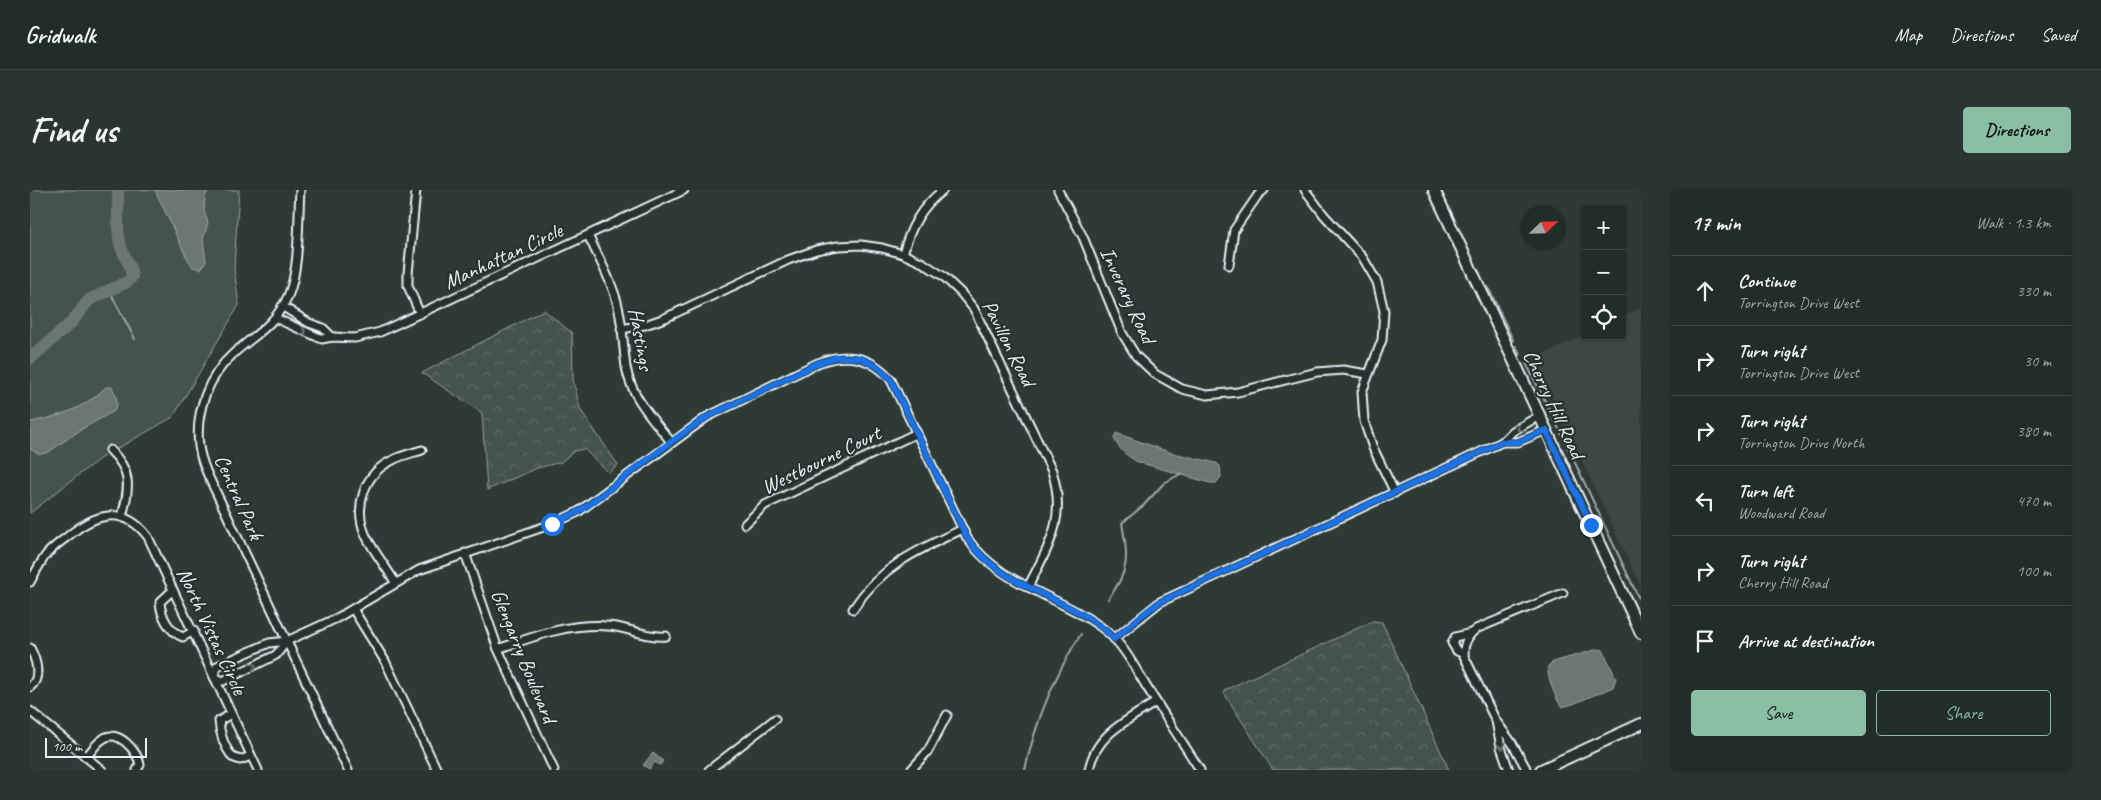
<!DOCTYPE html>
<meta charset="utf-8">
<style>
body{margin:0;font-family:Caveat,sans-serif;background:#2a3430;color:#f1f3f6}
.controls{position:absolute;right:15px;top:15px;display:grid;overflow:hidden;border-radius:5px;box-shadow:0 1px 4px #0004}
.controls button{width:45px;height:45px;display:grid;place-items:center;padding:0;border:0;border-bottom:1px solid #3f4845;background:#222c28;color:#f1f3f6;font:25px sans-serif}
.compass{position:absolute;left:1491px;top:15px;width:45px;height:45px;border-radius:50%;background:#222c28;box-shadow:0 1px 4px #0004;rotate:67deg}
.scale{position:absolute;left:15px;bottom:12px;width:102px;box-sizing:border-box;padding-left:5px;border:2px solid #e8f1f8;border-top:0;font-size:14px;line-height:18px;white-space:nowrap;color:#e8f1f8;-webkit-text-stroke:4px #26332d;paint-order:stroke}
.stop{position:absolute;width:15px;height:15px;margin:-11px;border:4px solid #1a73e8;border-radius:50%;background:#fff}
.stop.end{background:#1a73e8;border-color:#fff;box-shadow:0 1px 5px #0008}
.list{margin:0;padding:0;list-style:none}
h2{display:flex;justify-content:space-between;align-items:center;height:65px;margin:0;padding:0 20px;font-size:21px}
h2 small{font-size:16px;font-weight:400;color:#a2a7a8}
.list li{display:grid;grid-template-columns:32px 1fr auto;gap:15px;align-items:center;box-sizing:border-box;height:70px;padding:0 20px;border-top:1px solid #3f4845}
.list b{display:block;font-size:19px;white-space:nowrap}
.list p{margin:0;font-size:16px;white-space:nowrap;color:#a2a7a8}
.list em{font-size:16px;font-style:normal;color:#a2a7a8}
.actions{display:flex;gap:10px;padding:15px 20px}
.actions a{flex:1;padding:11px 0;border:1px solid #8abfa5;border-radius:5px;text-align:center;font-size:18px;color:#8abfa5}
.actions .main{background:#8abfa5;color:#111}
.icon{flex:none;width:28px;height:28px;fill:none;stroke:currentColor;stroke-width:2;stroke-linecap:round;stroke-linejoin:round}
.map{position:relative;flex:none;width:1611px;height:580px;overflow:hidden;border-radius:5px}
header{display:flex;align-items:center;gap:30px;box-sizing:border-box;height:70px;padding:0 25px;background:#222c28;border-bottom:1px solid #3f4845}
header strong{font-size:24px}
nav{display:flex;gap:28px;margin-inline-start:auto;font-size:18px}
.intro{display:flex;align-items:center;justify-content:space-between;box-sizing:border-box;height:120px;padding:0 30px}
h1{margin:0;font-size:35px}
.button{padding:12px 22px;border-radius:5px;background:#8abfa5;color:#111;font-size:18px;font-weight:700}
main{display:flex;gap:30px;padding:0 30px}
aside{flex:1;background:#222c28;border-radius:5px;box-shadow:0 1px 4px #0004}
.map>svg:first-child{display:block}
</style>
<header>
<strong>Gridwalk</strong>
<nav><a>Map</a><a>Directions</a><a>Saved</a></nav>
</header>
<div class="intro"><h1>Find us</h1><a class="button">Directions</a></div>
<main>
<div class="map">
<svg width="1611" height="580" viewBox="0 0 1611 580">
<defs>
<pattern id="forest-crowns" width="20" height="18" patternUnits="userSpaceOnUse" patternTransform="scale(1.25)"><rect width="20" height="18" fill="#45524e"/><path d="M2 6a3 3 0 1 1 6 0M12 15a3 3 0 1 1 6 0" fill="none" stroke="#606b68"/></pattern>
</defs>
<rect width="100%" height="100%" fill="#2e3b35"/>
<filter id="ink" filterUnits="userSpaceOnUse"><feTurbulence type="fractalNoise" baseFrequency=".02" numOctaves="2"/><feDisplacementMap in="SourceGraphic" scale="10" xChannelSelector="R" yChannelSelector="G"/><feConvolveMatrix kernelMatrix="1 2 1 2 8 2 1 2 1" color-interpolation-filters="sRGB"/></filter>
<g filter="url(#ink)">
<!-- built -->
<polygon fill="#3b4843" points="1611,118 1611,397 1504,169 1555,145 1555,146 1592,146 1592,127"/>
<!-- green -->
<polygon fill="#45524e" stroke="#96a2a3" points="0,0 209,0 204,78 209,115 143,227 69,269 0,323"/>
<!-- forest -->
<g fill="url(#forest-crowns)" stroke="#96a2a3">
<polygon points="514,120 542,143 543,189 550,219 588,275 579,283 554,259 544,261 531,272 507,278 457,300 452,223 392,183"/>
<polygon points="1343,431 1352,432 1419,580 1243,580 1194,503 1195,500"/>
</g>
<!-- water -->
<g fill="#6b7775" stroke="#9da8a9">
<polygon points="125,0 179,0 175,6 174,21 178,33 173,49 176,72 171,79 163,77 156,66"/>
<path d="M76,197H82L86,206L87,215L84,221L52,239L17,263L9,264L0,259V232C29,227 55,218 76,197Z"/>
<path d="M1086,243L1139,262L1186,273L1190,276L1191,287L1186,293H1180L1108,272C1098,267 1088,259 1084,248Z"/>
<path d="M1568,459L1573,460L1586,488L1583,497L1543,514L1532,517C1526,511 1516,484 1518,476L1523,472Z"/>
<polygon points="623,563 633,571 630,575 625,572 619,579 613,575"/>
</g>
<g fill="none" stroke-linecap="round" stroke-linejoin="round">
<!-- stream -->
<g stroke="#9da8a9" stroke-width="2">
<polyline points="1458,97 1483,150"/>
<polyline points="81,99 83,108 105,149"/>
<polyline points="1486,156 1490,165"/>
<polyline points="1496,173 1531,243 1611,413"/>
<path d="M1078,409C1100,381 1098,367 1092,333L1114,315L1134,293L1152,283"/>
<path d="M995,580C1005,533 1025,484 1051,444"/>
</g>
<!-- river -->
<path stroke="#6b7775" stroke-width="12" d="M0,169L42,132L59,110L97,92L102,87C102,75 92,65 90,53C86,35 89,18 88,0"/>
<!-- minor casing -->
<g stroke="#e8f1f8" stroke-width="11">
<g id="minor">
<path d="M270,0C268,30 270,79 258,106C245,135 226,144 204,163C178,186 165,222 169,256C171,272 179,288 186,302L318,580"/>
<polyline points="386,0 378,84 378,96 390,124"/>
<polyline points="1028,0 1053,47 1092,143 1106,166 1125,184 1152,199 1177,205 1208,202 1287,182 1313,180 1338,184"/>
<polyline points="1275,0 1294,25 1333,68 1347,92 1354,121 1352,150 1332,202 1334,231 1343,258 1365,303"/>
<path d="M558,45C568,67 581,89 587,112C593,134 593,155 596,177C601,207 623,229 641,252"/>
<path d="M873,64C880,38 891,17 913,0"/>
<polyline points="1199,75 1204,40 1228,5 1234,0"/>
<polyline points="252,116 279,133 293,138 302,147"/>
<polyline points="245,128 292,149 302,147 325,148 350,142 654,0"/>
<path d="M591,139L615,135L635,128L758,70L786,60L808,56L831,55L852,58L873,64L893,73L913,86L931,103L944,119L1022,281C1037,329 1019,355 998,397"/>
<polyline points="1472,252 1488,252 1516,240"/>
<path d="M80,260C103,282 99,298 92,327"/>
<polyline points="715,334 735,315 887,243"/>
<polyline points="435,363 468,459 524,580"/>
<path d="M0,392C5,383 10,373 16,365C22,358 30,352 37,347C64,324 93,314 118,347L228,580"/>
<path d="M365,392C356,377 344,362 336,346C323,317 334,283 363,270C372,265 383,263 392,260"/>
<path d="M143,400L130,412C131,426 139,442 153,447L164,441"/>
<polyline points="323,419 355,471 407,580"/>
<path d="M823,419C851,376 887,360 933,339"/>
<polyline points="1084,449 1130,412 1472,252 1483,241 1509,226"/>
<path d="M257,451L246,465L193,491L184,487L187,476L239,453L257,451L307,428L389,380L522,334L548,322L677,227L788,173C816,162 841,166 861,190L937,348C970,396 1032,406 1076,441C1094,455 1106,480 1118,499C1135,526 1153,553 1170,580"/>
<path d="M0,458C6,469 12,488 0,497"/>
<path d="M468,459C505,446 539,433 578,436C598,437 616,448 636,446"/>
<polyline points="1434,464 1427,461 1422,453 1425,447 1441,443"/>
<polyline points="0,521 72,580"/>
<path d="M201,524L189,531C190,546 194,556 202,567L210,570L221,566"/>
<path d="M1466,531L1434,466C1433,454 1437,446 1446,439L1533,403"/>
<path d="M56,567C61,562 66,553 73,549C87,538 108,561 110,575L107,580"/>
<polyline points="679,580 745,529"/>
<polyline points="881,580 898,561 917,525"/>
<path d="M1059,580C1065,544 1098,530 1126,512"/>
<polyline points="1479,580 1471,557 1466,531 1482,553 1497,580"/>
</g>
</g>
<!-- secondary casing -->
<g stroke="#e8f1f8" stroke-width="14">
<g id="secondary">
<polyline points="1404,0 1611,443"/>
<polyline points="1511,580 1611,534"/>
</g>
</g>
<!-- minor -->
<use href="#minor" stroke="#26332d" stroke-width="7"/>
<!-- secondary -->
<use href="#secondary" stroke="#26332d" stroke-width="10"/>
</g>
<!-- one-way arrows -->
<defs><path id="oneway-chevron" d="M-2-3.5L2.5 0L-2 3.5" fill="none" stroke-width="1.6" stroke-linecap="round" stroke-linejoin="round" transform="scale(1.25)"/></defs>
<g stroke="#6a7674">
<use href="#oneway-chevron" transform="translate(273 142) rotate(23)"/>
<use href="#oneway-chevron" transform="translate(1490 238) rotate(148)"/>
<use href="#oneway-chevron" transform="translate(223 476) rotate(-26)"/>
<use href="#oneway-chevron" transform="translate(1472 556) rotate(76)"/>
</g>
</g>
<g fill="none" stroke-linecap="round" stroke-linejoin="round" filter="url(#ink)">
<!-- route -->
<path stroke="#1a73e8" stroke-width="6" d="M522,334L548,322L561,313L641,252L677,227L788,173L807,167L830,168L848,177L861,190L937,348C972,401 1042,405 1084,449L1116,422L1130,412L1472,252H1488L1516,240L1561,335"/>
</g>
<g text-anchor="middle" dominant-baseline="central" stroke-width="4.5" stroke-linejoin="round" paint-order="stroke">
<!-- street labels -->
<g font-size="21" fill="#e8f1f8" stroke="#26332d">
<text transform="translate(473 66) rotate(-25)">Manhattan Circle</text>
<text transform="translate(1098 105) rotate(65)">Inverary Road</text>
<text transform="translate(611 149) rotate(80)">Hastings</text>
<text transform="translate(979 153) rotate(63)">Pavillon Road</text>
<text transform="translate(1524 214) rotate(65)">Cherry Hill Road</text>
<text transform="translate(791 270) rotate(-26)">Westbourne Court</text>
<text transform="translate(209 307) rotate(66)">Central Park</text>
<text transform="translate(182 441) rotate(65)">North Vistas Circle</text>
<text transform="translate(494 466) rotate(68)">Glengarry Boulevard</text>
</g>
</g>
</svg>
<div class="controls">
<button>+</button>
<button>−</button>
<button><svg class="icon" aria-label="locate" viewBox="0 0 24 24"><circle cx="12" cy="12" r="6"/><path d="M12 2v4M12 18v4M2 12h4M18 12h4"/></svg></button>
</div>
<svg class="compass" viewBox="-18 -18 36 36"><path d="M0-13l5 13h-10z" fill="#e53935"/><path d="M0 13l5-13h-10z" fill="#a2a7a8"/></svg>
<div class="scale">100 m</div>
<div class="stop" style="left:522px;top:334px"></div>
<div class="stop end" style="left:1561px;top:335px"></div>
</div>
<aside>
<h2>17 min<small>Walk · 1.3 km</small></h2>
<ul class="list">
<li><svg class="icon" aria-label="ahead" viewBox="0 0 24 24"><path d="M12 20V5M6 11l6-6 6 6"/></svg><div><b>Continue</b><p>Torrington Drive West</p></div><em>330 m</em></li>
<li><svg class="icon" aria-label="right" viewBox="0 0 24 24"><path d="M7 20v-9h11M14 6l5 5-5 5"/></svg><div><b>Turn right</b><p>Torrington Drive West</p></div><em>30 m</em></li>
<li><svg class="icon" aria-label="right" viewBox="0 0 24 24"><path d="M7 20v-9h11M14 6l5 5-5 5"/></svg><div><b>Turn right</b><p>Torrington Drive North</p></div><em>380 m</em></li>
<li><svg class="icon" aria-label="left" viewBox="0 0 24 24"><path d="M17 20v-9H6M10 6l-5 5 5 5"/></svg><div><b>Turn left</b><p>Woodward Road</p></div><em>470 m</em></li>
<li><svg class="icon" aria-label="right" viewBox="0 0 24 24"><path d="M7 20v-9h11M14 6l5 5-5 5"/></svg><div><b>Turn right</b><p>Cherry Hill Road</p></div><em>100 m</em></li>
<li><svg class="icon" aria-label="arrive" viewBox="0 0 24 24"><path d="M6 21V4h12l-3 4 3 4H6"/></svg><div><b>Arrive at destination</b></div></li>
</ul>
<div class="actions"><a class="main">Save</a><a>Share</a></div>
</aside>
</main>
